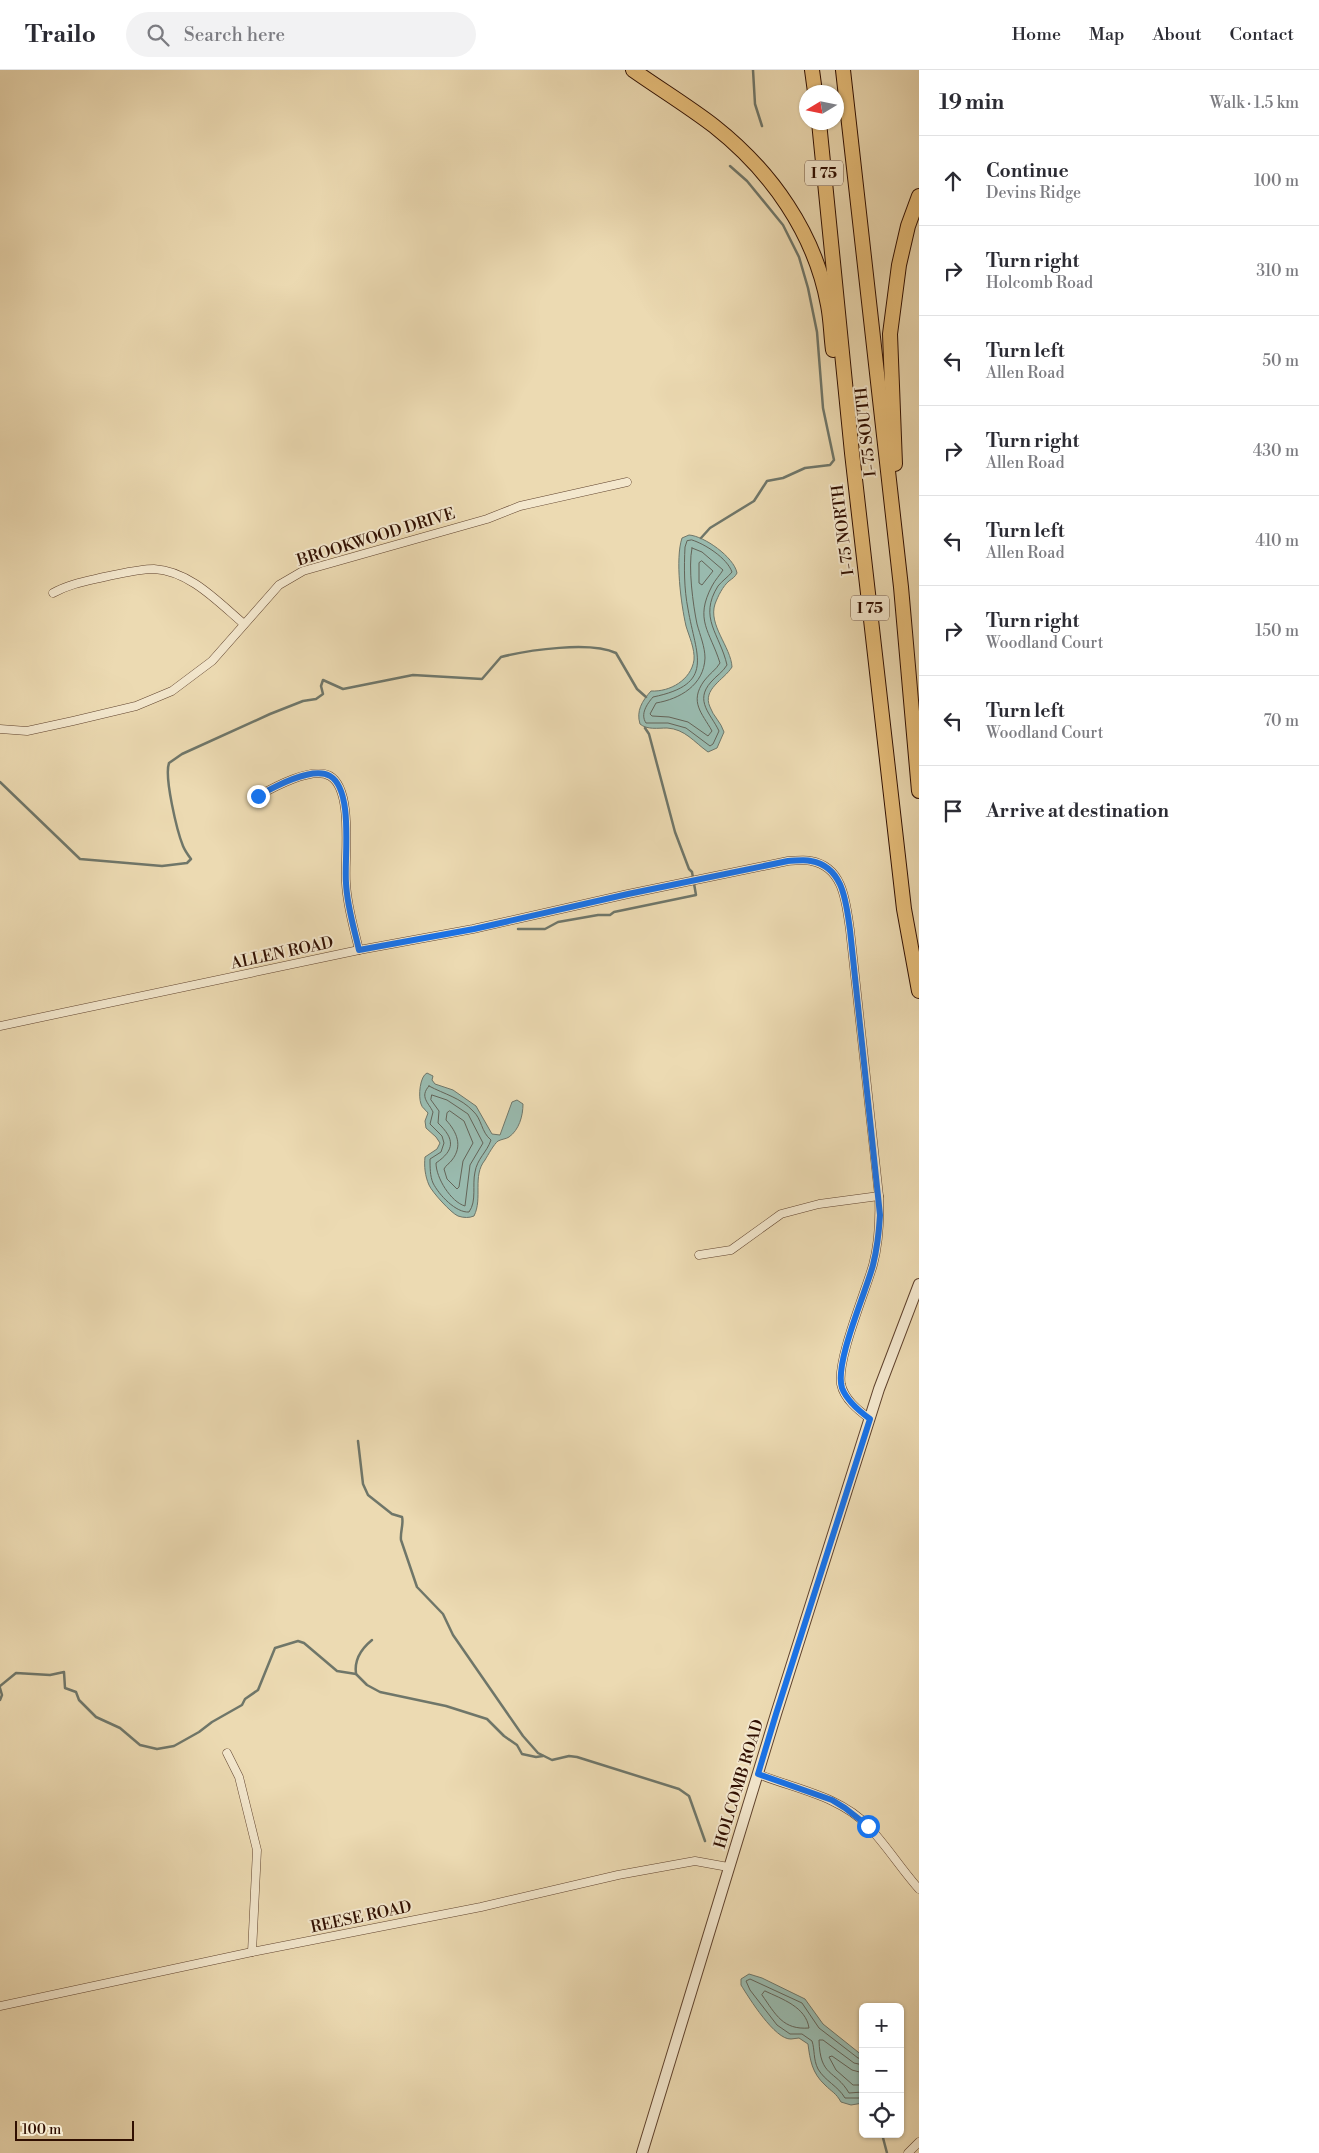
<!DOCTYPE html>
<meta charset="utf-8">
<style>
body{margin:0;font-family:"Libre Bodoni",serif;background:#f2f2f3;color:#2b2b33}
.controls{position:absolute;right:15px;bottom:15px;display:grid;overflow:hidden;border-radius:8px;box-shadow:0 1px 4px #0004}
.controls button{width:45px;height:45px;display:grid;place-items:center;padding:0;border:0;border-bottom:1px solid #e1e1e2;background:#fff;color:#2b2b33;font:25px sans-serif}
.compass{position:absolute;left:799px;top:15px;width:45px;height:45px;border-radius:50%;background:#fff;box-shadow:0 1px 4px #0004;rotate:260deg}
.scale{position:absolute;left:15px;bottom:12px;width:119px;box-sizing:border-box;padding-left:5px;border:2px solid #300f01;border-top:0;font-size:14px;line-height:18px;white-space:nowrap;color:#300f01;-webkit-text-stroke:4px #f3e7cd;paint-order:stroke}
.stop{position:absolute;width:15px;height:15px;margin:-11px;border:4px solid #1a73e8;border-radius:50%;background:#fff}
.stop.end{background:#1a73e8;border-color:#fff;box-shadow:0 1px 5px #0008}
.list{margin:0;padding:0;list-style:none}
h2{display:flex;justify-content:space-between;align-items:center;height:65px;margin:0;padding:0 20px;font-size:21px}
h2 small{font-size:16px;font-weight:400;color:#7c7c81}
.list li{display:grid;grid-template-columns:32px 1fr auto;gap:15px;align-items:center;box-sizing:border-box;height:90px;padding:0 20px;border-top:1px solid #e1e1e2}
.list b{display:block;font-size:19px;white-space:nowrap}
.list p{margin:0;font-size:16px;white-space:nowrap;color:#7c7c81}
.list em{font-size:16px;font-style:normal;color:#7c7c81}
.icon{flex:none;width:28px;height:28px;fill:none;stroke:currentColor;stroke-width:2;stroke-linecap:round;stroke-linejoin:round}
.map{position:relative;flex:none;width:919px;height:2083px;overflow:hidden}
header{display:flex;align-items:center;gap:30px;box-sizing:border-box;height:70px;padding:0 25px;background:#fff;border-bottom:1px solid #e1e1e2}
header strong{font-size:24px}
nav{display:flex;gap:28px;margin-inline-start:auto;font-size:18px}
.search{width:350px;height:45px;background:#f2f2f3;display:flex;align-items:center;gap:12px;box-sizing:border-box;padding:0 18px;border-radius:28px;color:#7c7c81;font-size:19px}
main{display:flex}
aside{flex:1;background:#fff}
.map>svg:first-child{display:block}
</style>
<header>
<strong>Trailo</strong>
<div class="search"><svg class="icon" aria-label="search" viewBox="0 0 24 24"><circle cx="10" cy="10" r="6"/><path d="M15 15l6 6"/></svg>Search here</div>
<nav><a>Home</a><a>Map</a><a>About</a><a>Contact</a></nav>
</header>
<main>
<div class="map">
<svg width="919" height="2083" viewBox="0 0 919 2083">
<rect width="100%" height="100%" fill="#ecdab2"/>
<filter id="stains"><feTurbulence type="fractalNoise" baseFrequency=".004" numOctaves="4"/><feColorMatrix values="0 0 0 0 .2 0 0 0 0 .09 0 0 0 0 .02 0 0 0 .5 -.17"/></filter>
<radialGradient id="worn" r=".72"><stop offset=".6" stop-color="#630" stop-opacity="0"/><stop offset="1" stop-color="#630" stop-opacity=".3"/></radialGradient>
<!-- water -->
<g fill="#99baae" stroke="#6f7669">
<path d="M689,465C704,466 734,487 737,503C735,507 733,508 729,511C723,516 718,526 715,534C708,555 731,577 732,597C724,610 702,619 710,637C713,646 721,652 724,662L717,678L708,682C694,672 685,659 667,658C658,658 647,660 640,654C636,641 642,631 651,621C670,622 691,610 694,590C695,579 689,566 686,556C681,534 675,489 682,468Z"/>
<path d="M427,1003L433,1006L432,1010L435,1014L453,1020L476,1036L492,1064L500,1065L512,1032L517,1030L523,1034C523,1046 519,1060 509,1067C506,1069 502,1069 498,1071C494,1074 488,1085 485,1090C472,1106 483,1128 474,1146C469,1148 464,1148 458,1146C451,1143 432,1122 429,1115C425,1106 424,1096 425,1087L437,1079L440,1073L436,1067L426,1058L425,1051L428,1043C426,1040 422,1038 421,1034C418,1026 420,1006 427,1003Z"/>
<path d="M749,1904L762,1908L805,1929L823,1954L863,1986V2033L851,2035L841,2032C836,2023 832,2022 825,2015C812,2003 810,1990 808,1974L799,1968C796,1968 794,1969 791,1969C775,1970 749,1928 741,1915V1909Z"/>
</g>
<g fill="none" stroke-linecap="round" stroke-linejoin="round">
<!-- shore -->
<g stroke="#646458" stroke-width="1">
<path d="M692,470C705,474 727,488 732,502C728,507 722,511 718,516C698,548 720,564 727,595C723,602 716,606 711,612C694,631 711,644 719,661L713,674L710,676L686,658L668,653H646C640,644 647,634 653,627C716,614 696,586 688,539C684,519 684,497 685,477L687,471Z"/>
<path d="M692,478L702,482L723,500C720,505 715,510 712,516C694,550 710,561 720,593C716,600 709,604 704,611C689,632 702,643 712,661L708,666L688,652L669,647L652,646L650,644L656,633C680,629 704,615 705,588C705,577 700,565 697,554C693,535 688,497 692,478Z"/>
<polygon points="702,491 713,501 702,515 699,513 699,493"/>
<path d="M429,1016C444,1024 461,1028 473,1041C482,1049 481,1062 491,1070C487,1082 477,1089 475,1102C472,1115 477,1131 469,1142C456,1143 439,1125 433,1113C430,1106 430,1097 430,1089L441,1082L444,1073L442,1066L430,1054L433,1042C429,1033 419,1027 429,1016Z"/>
<path d="M432,1025L447,1030L468,1044L483,1073L470,1095L465,1136C451,1132 436,1108 436,1093C455,1080 455,1069 438,1053L439,1041L431,1030Z"/>
<path d="M450,1041L464,1051L473,1073L463,1091L459,1117L457,1119L447,1109L444,1099C446,1095 450,1093 452,1090C463,1076 457,1062 446,1050L447,1043Z"/>
<path d="M765,1921C782,1929 806,1937 809,1958C783,1960 776,1945 762,1925Z"/>
<path d="M863,1989L858,1988L819,1958L802,1933L750,1909L746,1911L750,1920L777,1955L790,1964H802L812,1971C815,1980 813,1989 818,1999C825,2011 838,2016 845,2028H863"/>
<path d="M863,1995L854,1993L823,1970H819C820,2008 835,1999 849,2023L863,2022"/>
<polyline points="863,2003 852,2000 832,1986 829,1987 836,2000 853,2015 863,2015"/>
</g>
<!-- stream -->
<g stroke="#6f7669" stroke-width="2.5">
<polyline points="753,0 755,34 762,56"/>
<polyline points="701,468 710,458 754,431 767,411 783,408 805,398 830,395 834,390 823,338 817,262 808,218 799,187 783,155 747,111 730,96"/>
<path d="M0,712L80,789L162,796L187,793L191,789C188,785 185,781 183,776C177,761 164,707 169,693L182,684L270,644L303,631L316,629L323,624L321,616L323,610L343,619L413,605L482,609L501,587C529,580 590,571 616,583L637,619L646,627"/>
<polyline points="518,859 545,859 558,852 598,845 610,845 614,842 696,825 692,802 689,799 675,762 649,664 645,658"/>
<path d="M358,1371L363,1414L368,1425L392,1444L402,1447C404,1453 400,1462 401,1470L417,1517L443,1544L453,1565L523,1666L538,1683L552,1690L569,1686L577,1687L679,1719L689,1726L705,1771"/>
<path d="M356,1604C354,1590 361,1579 372,1570"/>
<polyline points="0,1616 16,1603 50,1605 64,1602 65,1618 76,1622 79,1630 96,1647 120,1658 140,1675 157,1679 174,1676 199,1662 212,1652 242,1635 245,1629 258,1620 275,1578 298,1571 304,1573 337,1601 356,1604 367,1615 380,1622 446,1636 487,1649 504,1666 517,1675 522,1684 536,1687 543,1686"/>
<polyline points="0,1618 2,1625 0,1630"/>
<polyline points="882,2064 887,2083"/>
</g>
<!-- minor casing -->
<g stroke="#5f422d" stroke-width="9">
<g id="minor">
<path d="M53,523C69,514 87,511 104,507C120,504 138,499 154,499C190,501 218,532 244,554"/>
<polyline points="0,659 27,661 73,651 136,636 172,621 212,591 279,515 303,501 487,449 520,436 627,412"/>
<path d="M258,726C274,717 312,696 330,706C354,720 344,788 346,813C347,836 354,858 359,880"/>
<path d="M0,956L359,880L473,859L628,824L788,791C795,791 804,789 811,791C844,797 846,833 850,860L879,1126C880,1150 879,1173 873,1195C865,1223 837,1289 841,1314C844,1329 858,1340 870,1349"/>
<polyline points="699,1185 731,1180 781,1144 819,1134 879,1126"/>
<polyline points="227,1683 239,1707 257,1780 252,1882"/>
<path d="M758,1704C795,1719 840,1726 868,1756C887,1776 901,1799 919,1819"/>
<polyline points="0,1936 252,1882 481,1837 618,1805 695,1791 728,1797"/>
<polyline points="908,2083 919,2072"/>
</g>
</g>
<!-- tertiary casing -->
<g stroke="#5f422d" stroke-width="12">
<polyline id="tertiary" points="642,2083 776,1644 879,1319 919,1214"/>
</g>
<!-- motorway casing -->
<g stroke="#300f01" stroke-width="16">
<g id="motorway">
<path d="M633,0C660,19 688,36 714,56C771,101 815,163 828,235C831,250 831,265 833,280"/>
<polyline points="812,0 815,22"/>
<polyline points="843,0 901,517 919,721"/>
<polyline points="819,52 852,383 904,839 919,921"/>
<polyline points="895,394 890,264 899,195 908,156 919,126"/>
</g>
</g>
<!-- minor -->
<use href="#minor" stroke="#f3e7cd" stroke-width="8"/>
<!-- tertiary -->
<use href="#tertiary" stroke="#f3e7cd" stroke-width="10"/>
<!-- motorway -->
<use href="#motorway" stroke="#e6bd79" stroke-width="14"/>
</g>
<g fill="none" stroke-linecap="round" stroke-linejoin="round">
<!-- route -->
<path stroke="#1a73e8" stroke-width="6" d="M258,726C274,717 312,696 330,706C354,720 344,788 346,813C347,836 354,858 359,880L474,859L628,824L788,791C795,791 804,789 811,791C844,797 846,833 850,860L880,1145C879,1162 877,1179 873,1195C866,1222 834,1293 842,1318C847,1331 859,1341 870,1349L776,1644L758,1704L832,1730L845,1738L868,1756"/>
</g>
<g text-anchor="middle" dominant-baseline="central" stroke-width="4" stroke-linejoin="round" paint-order="stroke">
<!-- shield labels -->
<g fill="#f3e7cd" stroke="#6a503e" stroke-width="1">
<rect x="805" y="90.5" width="38" height="25" rx="4"/>
<rect x="851" y="525.5" width="38" height="25" rx="4"/>
</g>
<g font-size="15" font-weight="bold" fill="#300f01">
<text x="824" y="103">I 75</text>
<text x="870" y="538">I 75</text>
</g>
<!-- street labels -->
<g font-size="16" fill="#300f01" stroke="#f3e7cd">
<text transform="translate(866 362) rotate(-96)">I-75 SOUTH</text>
<text transform="translate(843 460) rotate(-97)">I-75 NORTH</text>
<text transform="translate(376 467) rotate(-17)">BROOKWOOD DRIVE</text>
<text transform="translate(282 883) rotate(-12)">ALLEN ROAD</text>
<text transform="translate(739 1714) rotate(-73)">HOLCOMB ROAD</text>
<text transform="translate(361 1847) rotate(-12)">REESE ROAD</text>
</g>
</g>
<rect width="100%" height="100%" filter="url(#stains)"/>
<rect width="100%" height="100%" fill="url(#worn)"/>
</svg>
<div class="controls">
<button>+</button>
<button>−</button>
<button><svg class="icon" aria-label="locate" viewBox="0 0 24 24"><circle cx="12" cy="12" r="6"/><path d="M12 2v4M12 18v4M2 12h4M18 12h4"/></svg></button>
</div>
<svg class="compass" viewBox="-18 -18 36 36"><path d="M0-13l5 13h-10z" fill="#e53935"/><path d="M0 13l5-13h-10z" fill="#7c7c81"/></svg>
<div class="scale">100 m</div>
<div class="stop" style="left:868px;top:1756px"></div>
<div class="stop end" style="left:258px;top:726px"></div>
</div>
<aside>
<h2>19 min<small>Walk · 1.5 km</small></h2>
<ul class="list">
<li><svg class="icon" aria-label="ahead" viewBox="0 0 24 24"><path d="M12 20V5M6 11l6-6 6 6"/></svg><div><b>Continue</b><p>Devins Ridge</p></div><em>100 m</em></li>
<li><svg class="icon" aria-label="right" viewBox="0 0 24 24"><path d="M7 20v-9h11M14 6l5 5-5 5"/></svg><div><b>Turn right</b><p>Holcomb Road</p></div><em>310 m</em></li>
<li><svg class="icon" aria-label="left" viewBox="0 0 24 24"><path d="M17 20v-9H6M10 6l-5 5 5 5"/></svg><div><b>Turn left</b><p>Allen Road</p></div><em>50 m</em></li>
<li><svg class="icon" aria-label="right" viewBox="0 0 24 24"><path d="M7 20v-9h11M14 6l5 5-5 5"/></svg><div><b>Turn right</b><p>Allen Road</p></div><em>430 m</em></li>
<li><svg class="icon" aria-label="left" viewBox="0 0 24 24"><path d="M17 20v-9H6M10 6l-5 5 5 5"/></svg><div><b>Turn left</b><p>Allen Road</p></div><em>410 m</em></li>
<li><svg class="icon" aria-label="right" viewBox="0 0 24 24"><path d="M7 20v-9h11M14 6l5 5-5 5"/></svg><div><b>Turn right</b><p>Woodland Court</p></div><em>150 m</em></li>
<li><svg class="icon" aria-label="left" viewBox="0 0 24 24"><path d="M17 20v-9H6M10 6l-5 5 5 5"/></svg><div><b>Turn left</b><p>Woodland Court</p></div><em>70 m</em></li>
<li><svg class="icon" aria-label="arrive" viewBox="0 0 24 24"><path d="M6 21V4h12l-3 4 3 4H6"/></svg><div><b>Arrive at destination</b></div></li>
</ul>
</aside>
</main>
